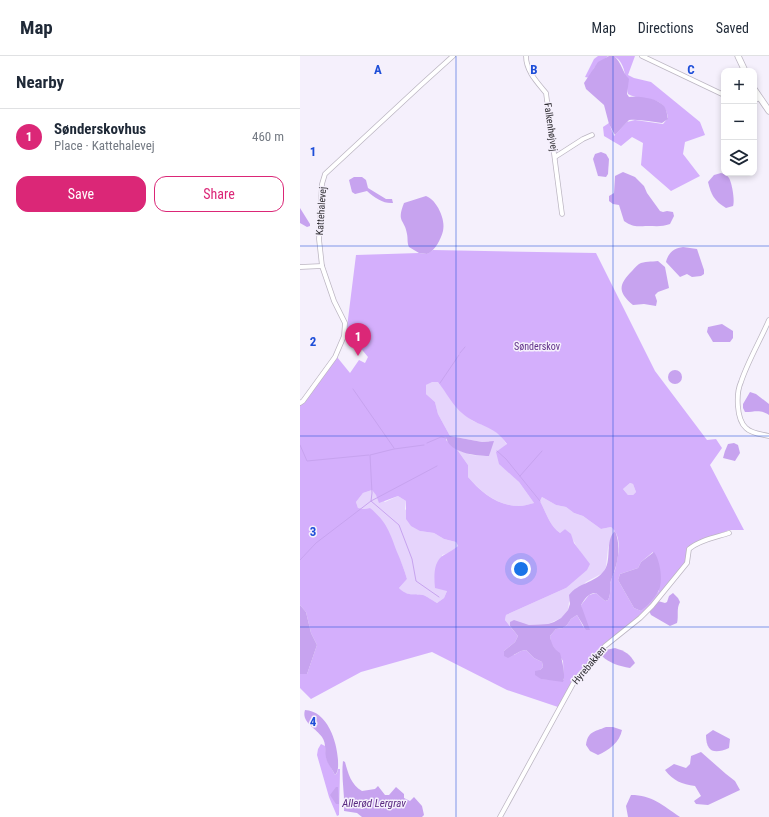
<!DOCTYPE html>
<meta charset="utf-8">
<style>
body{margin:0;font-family:"Roboto Condensed",sans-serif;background:#f2f2f3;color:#1f2937}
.controls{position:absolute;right:12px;top:12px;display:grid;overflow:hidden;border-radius:8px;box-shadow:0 2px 6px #0003}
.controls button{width:36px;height:36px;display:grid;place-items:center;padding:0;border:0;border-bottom:1px solid #e0e1e3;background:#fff;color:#1f2937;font:20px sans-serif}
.you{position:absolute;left:221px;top:513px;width:14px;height:14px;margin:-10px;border:3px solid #fff;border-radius:50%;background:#1a73e8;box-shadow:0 0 0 6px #1a73e833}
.badge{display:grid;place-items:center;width:26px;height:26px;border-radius:50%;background:#db2777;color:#fff;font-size:13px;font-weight:700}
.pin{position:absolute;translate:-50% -33px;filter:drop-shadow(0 1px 2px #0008)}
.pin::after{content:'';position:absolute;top:21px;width:14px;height:12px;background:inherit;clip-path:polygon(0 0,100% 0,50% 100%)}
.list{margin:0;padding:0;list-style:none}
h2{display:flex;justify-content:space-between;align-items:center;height:52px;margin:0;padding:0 16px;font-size:17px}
h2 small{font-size:13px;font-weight:400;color:#747a83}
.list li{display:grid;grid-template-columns:26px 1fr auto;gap:12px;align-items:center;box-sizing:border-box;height:56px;padding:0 16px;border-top:1px solid #e0e1e3}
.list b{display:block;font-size:15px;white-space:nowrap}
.list p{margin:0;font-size:13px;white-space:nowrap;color:#747a83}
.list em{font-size:13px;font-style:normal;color:#747a83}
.actions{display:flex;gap:8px;padding:12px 16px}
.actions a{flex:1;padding:9px 0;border:1px solid #db2777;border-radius:12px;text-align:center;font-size:14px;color:#db2777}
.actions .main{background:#db2777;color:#fff}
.icon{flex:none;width:22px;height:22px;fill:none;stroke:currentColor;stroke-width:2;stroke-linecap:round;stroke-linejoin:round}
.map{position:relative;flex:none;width:469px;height:761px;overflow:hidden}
header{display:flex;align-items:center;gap:24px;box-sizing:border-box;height:56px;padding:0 20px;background:#fff;border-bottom:1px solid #e0e1e3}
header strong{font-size:19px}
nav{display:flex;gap:22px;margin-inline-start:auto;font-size:14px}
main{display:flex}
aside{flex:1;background:#fff}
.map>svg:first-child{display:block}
</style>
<header>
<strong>Map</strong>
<nav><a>Map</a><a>Directions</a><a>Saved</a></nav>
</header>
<main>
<aside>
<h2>Nearby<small></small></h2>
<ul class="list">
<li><span class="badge">1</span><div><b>Sønderskovhus</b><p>Place · Kattehalevej</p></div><em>460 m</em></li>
</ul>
<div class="actions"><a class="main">Save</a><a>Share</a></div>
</aside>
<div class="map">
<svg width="469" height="761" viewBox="0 0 469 761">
<rect width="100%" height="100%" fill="#f5f0fc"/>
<!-- green -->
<g fill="#e6d4fc">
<path d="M132,325H138L162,357L173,365L191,372L201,380L207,389L211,417L219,426L234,447C230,448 224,450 219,450C198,450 181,436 168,421V409L156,392L171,399L189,400L191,390L189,385L182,386L150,380L138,358L135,346L126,338V329Z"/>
<polygon points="330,427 333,428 336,436 333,439 328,439 323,433"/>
<path d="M72,434L85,446L98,440L106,445L105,453L120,475L134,477L144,483L156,486L158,490L152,496L142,499L147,535L144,542L137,547C133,545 127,540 123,539C112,537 108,541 99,532L107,523C100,497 84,475 70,452L64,453L58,452L56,446L63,437Z"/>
<path d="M242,441L256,449L266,451L274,457L283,460L301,473L311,471L315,475L314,476L308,492L306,511L303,517L286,526L269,546L268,554L261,562L248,568L229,569L210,566V570L205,564L206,559L266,532L280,495C274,488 272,479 265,473L260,477C249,469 246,456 240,445Z"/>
</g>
<!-- forest -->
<g fill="#d4affc" fill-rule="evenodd">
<polygon points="298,0 308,0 294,12 290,22 285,21 294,3"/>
<path d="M312,0H335L328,19L334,22L351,26L400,66L405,79L385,86L383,98L400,120L371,135L341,109L343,87L332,81L321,90L304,80L303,71L309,67L314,80L327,66L335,64L363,68L368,62C365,37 344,47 328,38C326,26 326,3 312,0Z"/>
<path d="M133,194L296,197L355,315L407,384L416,383L422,392L410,409L444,474H429L388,492L385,508L347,553L336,565L296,596L273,625L258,651L207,634L132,596L61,616L11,643L0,632V618H7L17,589L11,577L6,556L0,549V345L4,347L37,301L50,317L59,304L65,307L68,301L54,284L46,279L56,199L119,197L127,198ZM132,326H138C146,336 153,350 163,358C180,372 193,368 207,388L196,396L199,408L219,426L234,447C229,448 224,450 219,450C197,450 181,436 168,421V409L156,392L146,384L147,381L150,380L138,358L135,346L126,338V329ZM330,427L333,428L336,436L333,439H328L323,433ZM72,434L76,439L79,447L98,440L106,445V463L111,470L120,475L134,477L144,483L156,486L158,490C153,494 149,496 144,499C133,505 134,521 135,532L147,535L144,542L137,547C133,545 127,540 123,539C113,537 108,541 99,532L107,523C104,513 101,505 97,496C90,477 87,466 70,452L64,453L58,452L56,446L63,437ZM242,441L256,449L266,451L274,457L283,460L301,473L311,471C322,480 319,497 316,510C315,516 311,522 310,528C310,534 311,538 308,544L305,545L296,537L289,539L281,549L284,572L277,559L271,563L267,569L263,572L256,573L250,580L251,587L263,605L264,624L241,623L240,614L243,611L242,606L234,602L226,594L221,595L214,599L204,595L215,586L218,580L205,564L206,559L266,532L287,514L290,508L274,487L271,478L265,473L260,477C249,469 246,456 240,445ZM353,496L359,535L341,555L334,552L318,524L320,518L338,512L341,506Z"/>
<polygon points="21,688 25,690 27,704 35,719 37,717 38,713 40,713 39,759 37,760 29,741 17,699 18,693"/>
</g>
<!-- water -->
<g fill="#c7a3ef">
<path d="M309,0H314C322,7 322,16 329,23L327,38L329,41C340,40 357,42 364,50C367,54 367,59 368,63L362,67C351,66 341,63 329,64L315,79L309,68L304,49L286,33L284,27L298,6Z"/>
<polygon points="301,96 306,98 309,103 308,118 306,121 298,120 293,103 295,98"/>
<path d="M323,116L335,121L344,130L347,137L360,155L363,156L367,155L373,156L374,160L370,168C362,171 356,170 348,170C337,170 334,172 324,165L319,149L313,148L309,145V140L314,137L315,120Z"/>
<path d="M421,117C424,118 427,119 429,122C432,127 435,145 433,150L426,152C414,145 411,138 408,126L414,119Z"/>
<path d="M54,121H62L66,124L68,132L86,143H92L93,147C84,148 75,142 67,135L55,138L52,136L49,124Z"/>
<path d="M126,140C137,144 146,164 143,175C141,183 135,195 127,198L119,197L109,191C107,187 108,183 107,178C105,163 96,167 104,147Z"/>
<polygon points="0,152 10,168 10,170 7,171 0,167"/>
<path d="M383,191L397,193L404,214V218L401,220L392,221L387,218L380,221L366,206C368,197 374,192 383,191Z"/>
<path d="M358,205L365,211L369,232L358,236L355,239L357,245L356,250L344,248L333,249C318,236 318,229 332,215C334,213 336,210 339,208C344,205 352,206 358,205Z"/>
<polygon points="422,268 433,275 433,282 430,286 413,286 407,276 408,271"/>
<circle cx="375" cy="321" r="7"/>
<path d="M450,336L456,338L469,348V359C460,353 455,356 445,356L443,352V348Z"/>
<path d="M150,380L182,386L194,385L189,400C176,400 149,397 146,381Z"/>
<polygon points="434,387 438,389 440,397 435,405 423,402 425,395 428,388"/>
<path d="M315,475C320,486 319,502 315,513C314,518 311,523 310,528C310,534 311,538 308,544L305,545L296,537C288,537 285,543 281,549L290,574H286L277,559L271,563L267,569L263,572L256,573L250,580C251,587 254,593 260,597C262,604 266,620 263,626L241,623L235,619V615L240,614L243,611L242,606L234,602L226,594L221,595L208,602L204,600V595L215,586L218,580L210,570V566L214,564L229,569L248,568L254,566L261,562L268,554L270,548L269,539C278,527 294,527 303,516C313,506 304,485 315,475Z"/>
<path d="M354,496C360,504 364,526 358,536C354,543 347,550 341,555L334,552L318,524L320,518L338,512L341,506Z"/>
<path d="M373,537L378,542L380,546C376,553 379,560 377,567L370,570L351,559L349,555L358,545L365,547L367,546L369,540Z"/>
<polygon points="0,549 6,556 11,577 17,589 7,618 0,618"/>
<path d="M315,592C325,595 330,598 335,607L330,612C319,610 309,607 302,600L306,594Z"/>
<path d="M5,654C27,655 37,685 38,704C38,709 39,715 35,719C33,714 29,710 27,705C24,697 27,688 22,681C16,672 1,666 5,654Z"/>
<path d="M306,671H313L322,674C320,686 308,695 298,699L290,695L286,689C288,675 294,676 306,671Z"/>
<path d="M413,674L430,683L429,692C415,698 406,697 406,679Z"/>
<path d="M401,696L426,718L435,725L440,734L408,749L396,748L394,745L401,740L395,730C382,728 373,725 365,714L374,708L386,712L390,708L391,700Z"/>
<path d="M43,705L45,706C48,717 51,729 62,735L75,733L78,730L85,739H89L96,731L104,738V742L110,745L114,741L122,750L124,759L122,761H62L57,757L44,755C45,738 41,722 43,705Z"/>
<polygon points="36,731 38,731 39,748 36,748 30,739"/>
<path d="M331,739C352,739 362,749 380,761H328L326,750Z"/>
</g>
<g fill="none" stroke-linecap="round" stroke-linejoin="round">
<!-- stream -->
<g stroke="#c7a3ef" stroke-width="1">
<polyline points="160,297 165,291"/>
<polyline points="140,327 159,299"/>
<polyline points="53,333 94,392"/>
<polyline points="127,387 141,381 146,382"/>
<polyline points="0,389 7,405 69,399"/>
<polyline points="124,389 94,393 70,399 72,437 71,445 99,469 112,503 116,525 139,541"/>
<polyline points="197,395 206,403 240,445"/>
<polyline points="220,420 242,395"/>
<polyline points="0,504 16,487 71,445 137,410"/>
</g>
<!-- minor casing -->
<g stroke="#bcb6c2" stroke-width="5.5">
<g id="minor">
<path d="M226,0C226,15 237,26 246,37L262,158"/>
<polyline points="342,0 424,39"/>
<polyline points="454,44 460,42"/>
<polyline points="255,101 283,83 292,79"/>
<polyline points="0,211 22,210"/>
<path d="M469,264C460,285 448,305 441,326C436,337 436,363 446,372C452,378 461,378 469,380"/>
<polyline points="0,347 3,345 35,301 44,280 45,267 34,245 22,210 19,183 22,128 25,118 122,28 153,0"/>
<path d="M200,761L274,626L305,590L340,562L352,550L387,507L389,493C399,484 417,481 429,477"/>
</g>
</g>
<!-- tertiary casing -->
<g stroke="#bcb6c2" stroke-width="7">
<g id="tertiary">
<polyline points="438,0 445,15"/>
<polyline points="454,33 469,55"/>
</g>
</g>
<!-- minor -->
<use href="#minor" stroke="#fff" stroke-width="4"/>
<!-- tertiary -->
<use href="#tertiary" stroke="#fff" stroke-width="5.5"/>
</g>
<!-- grid -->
<path fill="none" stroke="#1d4ed8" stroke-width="1" stroke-opacity="0.55" d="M156,0V761M313,0V761M0,190H469M0,380H469M0,571H469"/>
<g text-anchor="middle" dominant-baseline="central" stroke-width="3" stroke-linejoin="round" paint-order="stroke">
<!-- street labels -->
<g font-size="10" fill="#312f34" stroke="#f5f0fc">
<text transform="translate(251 71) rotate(82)">Falkenhøjvej</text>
<text transform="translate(21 155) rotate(-86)">Kattehalevej</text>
<text transform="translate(289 609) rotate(-50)">Hyrebakken</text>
</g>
<!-- park labels -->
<g font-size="10" fill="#603188" stroke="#f5f0fc">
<text x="237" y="290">Sønderskov</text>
</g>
<!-- water labels -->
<g font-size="11" font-style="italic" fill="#592980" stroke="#f5f0fc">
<text x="74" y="747">Allerød Lergrav</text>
</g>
</g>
<g font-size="13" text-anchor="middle" font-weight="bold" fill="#1d4ed8" stroke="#f5f0fc" stroke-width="3" stroke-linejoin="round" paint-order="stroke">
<text x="78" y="18">A</text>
<text x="234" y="18">B</text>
<text x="391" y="18">C</text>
<text x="13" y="100">1</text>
<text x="13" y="290">2</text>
<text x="13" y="480">3</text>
<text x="13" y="670">4</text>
</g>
</svg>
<div class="controls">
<button>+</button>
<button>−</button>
<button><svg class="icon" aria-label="layers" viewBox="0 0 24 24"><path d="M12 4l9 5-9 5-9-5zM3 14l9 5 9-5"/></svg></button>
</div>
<div class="you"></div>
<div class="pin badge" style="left:58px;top:300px">1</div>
</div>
</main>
